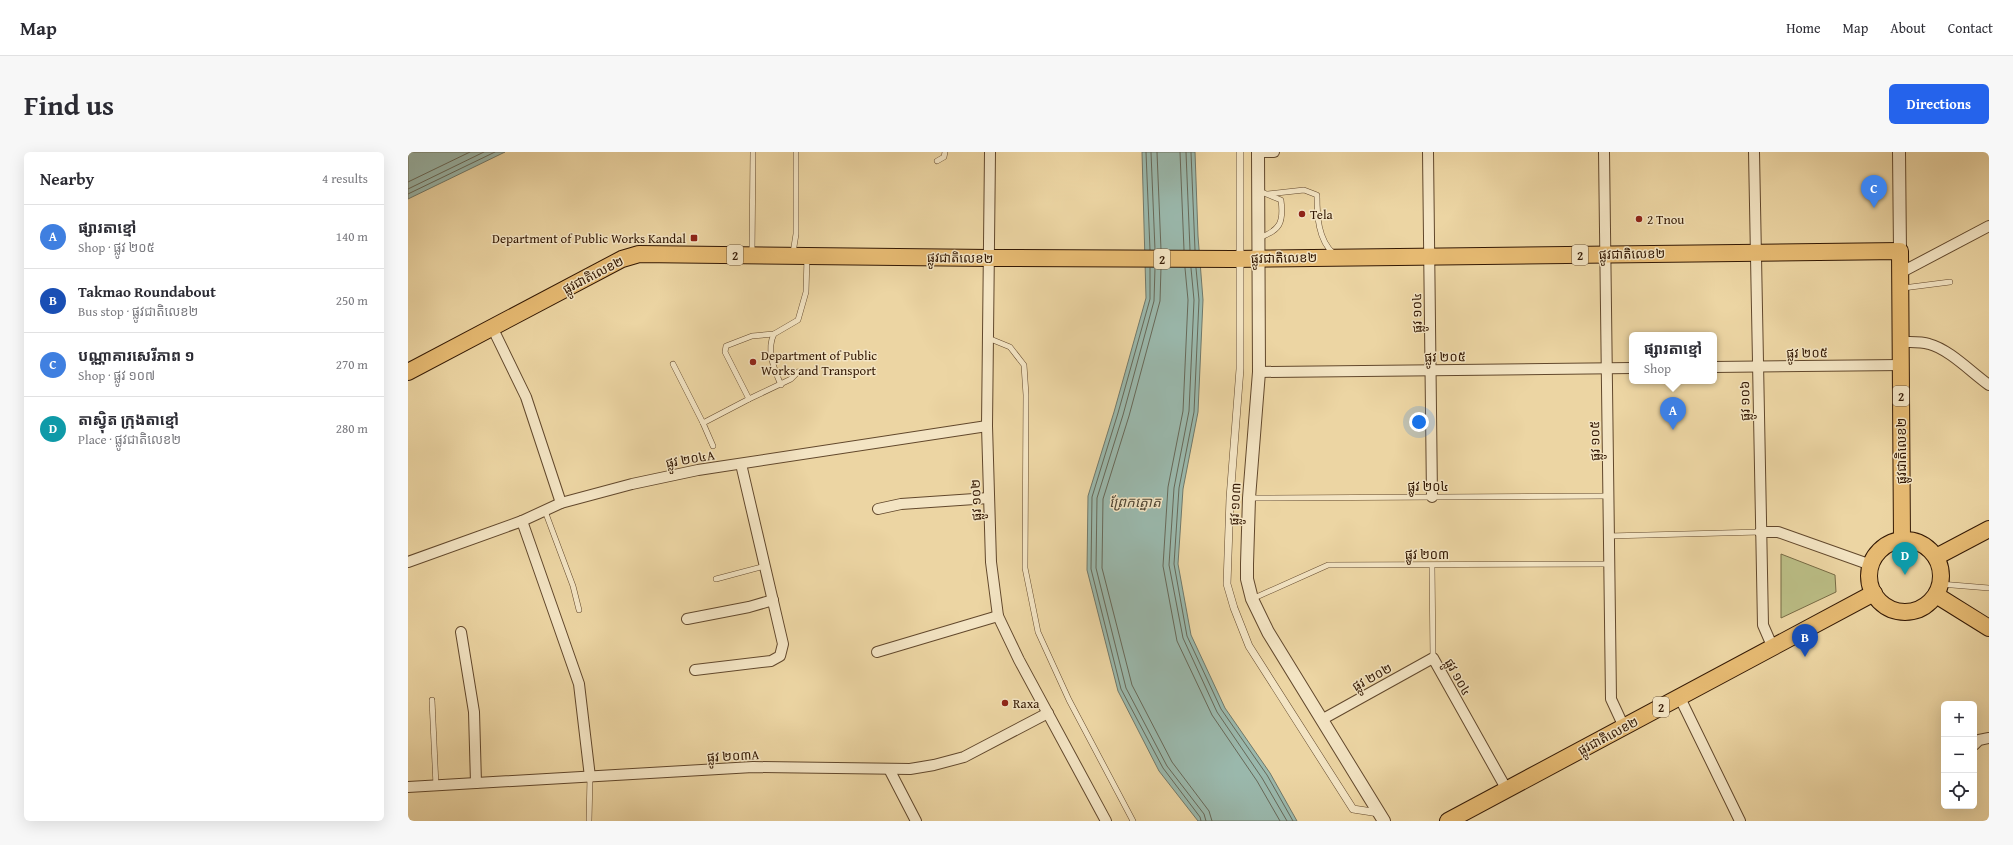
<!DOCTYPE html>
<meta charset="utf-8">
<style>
body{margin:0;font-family:"Gentium Book Plus","Noto Sans Khmer",serif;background:#f7f7f7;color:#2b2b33}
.controls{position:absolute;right:12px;bottom:12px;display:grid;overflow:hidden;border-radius:6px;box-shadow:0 4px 16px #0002}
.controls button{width:36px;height:36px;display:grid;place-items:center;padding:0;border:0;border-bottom:1px solid #e1e1e2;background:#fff;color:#2b2b33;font:20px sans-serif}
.you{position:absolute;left:1011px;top:270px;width:14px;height:14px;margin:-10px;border:3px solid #fff;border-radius:50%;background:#1a73e8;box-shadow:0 0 0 6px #1a73e833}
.badge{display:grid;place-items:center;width:26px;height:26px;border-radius:50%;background:#2563eb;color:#fff;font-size:13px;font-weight:700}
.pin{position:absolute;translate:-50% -33px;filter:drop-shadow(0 1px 2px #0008)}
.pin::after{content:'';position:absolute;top:21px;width:14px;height:12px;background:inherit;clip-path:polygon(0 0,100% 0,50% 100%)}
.popup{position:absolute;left:1221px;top:180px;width:88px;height:52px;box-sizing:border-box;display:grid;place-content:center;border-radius:6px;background:#fff;filter:drop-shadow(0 1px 3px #0005);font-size:13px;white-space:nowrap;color:#7c7c81}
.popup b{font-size:15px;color:#2b2b33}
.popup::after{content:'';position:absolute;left:50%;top:100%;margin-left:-8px;border:8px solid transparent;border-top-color:#fff}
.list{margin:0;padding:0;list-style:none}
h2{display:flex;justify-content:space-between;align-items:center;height:52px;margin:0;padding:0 16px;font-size:17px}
h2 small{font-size:13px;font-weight:400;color:#7c7c81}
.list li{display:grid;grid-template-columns:26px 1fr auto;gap:12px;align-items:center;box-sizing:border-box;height:64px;padding:0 16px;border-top:1px solid #e1e1e2}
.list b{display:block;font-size:15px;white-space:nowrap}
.list p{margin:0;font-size:13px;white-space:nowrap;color:#7c7c81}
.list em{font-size:13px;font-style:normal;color:#7c7c81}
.icon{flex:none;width:22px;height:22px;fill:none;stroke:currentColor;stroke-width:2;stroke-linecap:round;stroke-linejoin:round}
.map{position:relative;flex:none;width:1581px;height:669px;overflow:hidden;border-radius:6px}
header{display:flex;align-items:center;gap:24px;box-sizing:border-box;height:56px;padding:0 20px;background:#fff;border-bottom:1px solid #e1e1e2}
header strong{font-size:19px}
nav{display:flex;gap:22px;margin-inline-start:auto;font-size:14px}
.intro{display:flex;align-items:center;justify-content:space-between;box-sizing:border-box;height:96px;padding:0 24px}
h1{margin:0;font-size:28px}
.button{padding:10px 18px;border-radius:6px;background:#2563eb;color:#fff;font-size:14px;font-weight:700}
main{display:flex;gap:24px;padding:0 24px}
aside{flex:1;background:#fff;border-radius:6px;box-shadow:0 4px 16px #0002}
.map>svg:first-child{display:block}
</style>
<header>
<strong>Map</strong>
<nav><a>Home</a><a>Map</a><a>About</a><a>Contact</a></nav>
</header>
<div class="intro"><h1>Find us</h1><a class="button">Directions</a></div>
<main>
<aside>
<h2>Nearby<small>4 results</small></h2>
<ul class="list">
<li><span class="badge" style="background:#3f7fe0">A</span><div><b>ផ្សារតាខ្មៅ</b><p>Shop · ផ្លូវ ២០៥</p></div><em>140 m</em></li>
<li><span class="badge" style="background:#1a4fb4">B</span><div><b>Takmao Roundabout</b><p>Bus stop · ផ្លូវជាតិលេខ២</p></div><em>250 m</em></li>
<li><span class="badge" style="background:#3f7fe0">C</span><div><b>បណ្ណាគារសេរីភាព ១</b><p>Shop · ផ្លូវ ១០៧</p></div><em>270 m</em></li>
<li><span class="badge" style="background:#0f9aa8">D</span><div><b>តាស្វុិត ក្រុងតាខ្មៅ</b><p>Place · ផ្លូវជាតិលេខ២</p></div><em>280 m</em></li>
</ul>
</aside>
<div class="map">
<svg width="1581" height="669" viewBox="0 0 1581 669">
<rect width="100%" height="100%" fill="#ecd5a3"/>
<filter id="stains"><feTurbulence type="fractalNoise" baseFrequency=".005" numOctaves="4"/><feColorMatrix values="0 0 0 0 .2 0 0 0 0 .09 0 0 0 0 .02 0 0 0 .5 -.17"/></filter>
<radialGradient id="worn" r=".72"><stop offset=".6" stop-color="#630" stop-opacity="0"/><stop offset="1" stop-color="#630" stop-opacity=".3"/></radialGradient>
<!-- green -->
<polygon fill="#babc84" stroke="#776a44" points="1373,402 1427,423 1428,440 1373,466"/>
<!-- water -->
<g fill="#9ab8ac" stroke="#717869">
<polygon points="0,0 97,0 0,47"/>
<polygon points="734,0 787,0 790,84 795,148 790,260 775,337 770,412 783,483 817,556 862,621 889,669 790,669 751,619 710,539 679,418 680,344 706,260 738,146"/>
</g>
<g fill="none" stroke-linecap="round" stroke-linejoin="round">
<!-- shore -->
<g stroke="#676858" stroke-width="1">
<polyline points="738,0 742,98"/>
<polyline points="743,0 747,98"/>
<polyline points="749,0 753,98"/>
<polyline points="772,0 776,98"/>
<polyline points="778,0 782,98"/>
<polyline points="783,0 787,98"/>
<polyline points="0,30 62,0"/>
<polyline points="0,37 76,0"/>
<polyline points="0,42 87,0"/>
<polyline points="742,116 742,147 710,261 684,345 683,417 713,537 755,616 792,665 793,669"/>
<polyline points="747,116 746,149 715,263 689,346 688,416 718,536 759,614 796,662 798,669"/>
<polyline points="753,116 752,149 721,264 695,347 694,416 724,533 764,610 801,659 804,669"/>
<polyline points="777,116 780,148 775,259 760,335 755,414 769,489 804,563 849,629 872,669"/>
<polyline points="783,116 786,148 781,259 766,336 761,413 775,486 809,560 854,626 879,669"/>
<polyline points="788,116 791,148 786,260 771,336 766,412 779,484 813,557 859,623 885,669"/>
</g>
<!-- service casing -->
<g stroke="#62482c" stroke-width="6">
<g id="service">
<polyline points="529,9 536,5 537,0"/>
<path d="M851,39L873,48C876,71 872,78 851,86"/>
<path d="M860,42L896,38L909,43C909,64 910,88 926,102"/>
<polyline points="344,101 345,0"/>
<polyline points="385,101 388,82 388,0"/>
<polyline points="1495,136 1542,130"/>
<path d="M366,182C358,198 366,217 373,233"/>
<polyline points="580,186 602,195 616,213 618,243 617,416 630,480 661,548 725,669"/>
<polyline points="265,212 295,271 305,294"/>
<polyline points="390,220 383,227 341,247 317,200 318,194 344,184 366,182 390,168 398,140 399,105"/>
<polyline points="295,271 341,247"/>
<polyline points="842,346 1200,344"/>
<polyline points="137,359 165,434 171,458"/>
<polyline points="1201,384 1352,380"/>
<polyline points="1024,414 1025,506"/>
<polyline points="308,427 357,414"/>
<polyline points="1532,432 1581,436"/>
<polyline points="844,447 920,413 1201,412"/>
<polyline points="24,548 28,634"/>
<polyline points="181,669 182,625"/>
</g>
</g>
<!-- pedestrian casing -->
<g stroke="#62482c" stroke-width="8">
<polyline id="pedestrian" points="832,0 832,217 822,346 819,432 826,456 841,494 945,657 971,661"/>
</g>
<!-- minor casing -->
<g stroke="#62482c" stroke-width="12">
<g id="minor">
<polyline points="582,0 579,274 583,410 590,464 611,508 698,669"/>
<polyline points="850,0 866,0"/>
<polyline points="1020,0 1024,345"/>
<polyline points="1196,0 1203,547 1216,575"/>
<polyline points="1346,0 1355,473 1365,496"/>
<polyline points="1492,121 1581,74"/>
<polyline points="84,175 118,245 153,351"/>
<path d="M1493,190C1502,190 1512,189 1521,192C1541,197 1564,221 1581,233"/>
<polyline points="1306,215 1493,213"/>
<polyline points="851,220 1224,216"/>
<polyline points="470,357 493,352 581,346"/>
<polyline points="114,369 171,532 182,625"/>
<polyline points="1352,380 1370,380 1463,413"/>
<polyline points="0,410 114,369 153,351 224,332 290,318 579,274"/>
<polyline points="279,467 341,455 365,448"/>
<polyline points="53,480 66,560 68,631"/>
<polyline points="469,500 590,464"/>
<polyline points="287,518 363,509 372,504 375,492 333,312"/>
<polyline points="1272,546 1332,669"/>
<polyline points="915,567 1025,506 1099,638"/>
<polyline points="1566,593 1571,588 1581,586"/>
<polyline points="481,617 508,669"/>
<polyline points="0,635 345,615 502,617 526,613 556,605 640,561"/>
</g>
</g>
<!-- tertiary casing -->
<g stroke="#62482c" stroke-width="14">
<g id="tertiary">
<polyline points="850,0 851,220 841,346 839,412 839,427 844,447 860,480 976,669"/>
<polyline points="1491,0 1492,99"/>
</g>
</g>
<!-- primary casing -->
<g stroke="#341904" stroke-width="18">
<g id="primary">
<polyline points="0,220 214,107 231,102 581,106 825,107 1492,99 1494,388"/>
<circle cx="1497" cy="424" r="36"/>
<polyline points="1528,405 1581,377"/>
<polyline points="1040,669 1466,441"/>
</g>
</g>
<!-- trunk casing -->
<g stroke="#341904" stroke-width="18">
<polyline id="trunk" points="1528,443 1581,476"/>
</g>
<!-- service -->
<use href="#service" stroke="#f3e4c3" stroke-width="5"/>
<!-- pedestrian -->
<use href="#pedestrian" stroke="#f3e4c3" stroke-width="7"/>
<!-- minor -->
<use href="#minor" stroke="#f3e4c3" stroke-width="10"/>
<!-- tertiary -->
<use href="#tertiary" stroke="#f3e4c3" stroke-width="12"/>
<!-- primary -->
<use href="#primary" stroke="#e6ba72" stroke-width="16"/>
<!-- trunk -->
<use href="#trunk" stroke="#e6ba72" stroke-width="16"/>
</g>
<!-- markers -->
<g fill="#8f2418" stroke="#f3e4c3" stroke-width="1.5">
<circle cx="894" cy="62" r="4"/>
<circle cx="1231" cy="67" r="4"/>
<rect x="282" y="82" width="8" height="8" rx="2"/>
<circle cx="345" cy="210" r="4"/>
<circle cx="597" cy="551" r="4"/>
</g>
<g text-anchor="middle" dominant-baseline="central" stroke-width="3" stroke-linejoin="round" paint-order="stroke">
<!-- shield labels -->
<g fill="#f3e4c3" stroke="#6d563d" stroke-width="1">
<rect x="319" y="93" width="16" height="20" rx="3"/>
<rect x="1164" y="93" width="16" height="20" rx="3"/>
<rect x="746" y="97" width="16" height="20" rx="3"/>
<rect x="1485" y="234" width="16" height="20" rx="3"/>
<rect x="1245" y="545" width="16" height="20" rx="3"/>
</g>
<g font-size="12" font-weight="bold" fill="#341904">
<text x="327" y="103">2</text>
<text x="1172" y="103">2</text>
<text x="754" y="107">2</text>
<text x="1493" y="244">2</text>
<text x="1253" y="555">2</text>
</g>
<!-- poi labels -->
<g font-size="13" fill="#341904" stroke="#f3e4c3" text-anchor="start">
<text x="902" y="62">Tela</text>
<text x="1239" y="67">2 Tnou</text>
<text x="278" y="86" text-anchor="end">Department of Public Works Kandal</text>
<text x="353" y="203">Department of Public<tspan x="353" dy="15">Works and Transport</tspan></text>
<text x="605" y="551">Raxa</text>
</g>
<!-- street labels -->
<g font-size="13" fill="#341904" stroke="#f3e4c3">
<text transform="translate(1224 102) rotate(-1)">ផ្លូវជាតិលេខ២</text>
<text transform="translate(552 106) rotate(1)">ផ្លូវជាតិលេខ២</text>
<text transform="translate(876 106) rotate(-1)">ផ្លូវជាតិលេខ២</text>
<text transform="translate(185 123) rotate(-27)">ផ្លូវជាតិលេខ២</text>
<text transform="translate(1009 161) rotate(-91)">ផ្លូវ ១០៤</text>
<text transform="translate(1399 201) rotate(-1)">ផ្លូវ ២០៥</text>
<text transform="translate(1037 205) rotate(-1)">ផ្លូវ ២០៥</text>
<text transform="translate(1337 249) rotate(-91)">ផ្លូវ ១០៦</text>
<text transform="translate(1187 289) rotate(-91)">ផ្លូវ ១០៥</text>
<text transform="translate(1493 299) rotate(-90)">ផ្លូវជាតិលេខ២</text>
<text transform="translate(282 307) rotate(-10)">ផ្លូវ ២០៤A</text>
<text x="1020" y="334">ផ្លូវ ២០៤</text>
<text transform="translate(568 348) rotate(-92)">ផ្លូវ ១០២</text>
<text transform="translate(827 352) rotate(-87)">ផ្លូវ ១០៣</text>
<text x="1019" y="402">ផ្លូវ ២០៣</text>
<text transform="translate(964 525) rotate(-29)">ផ្លូវ ២០២</text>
<text transform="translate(1050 525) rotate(61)">ផ្លូវ ១០៤</text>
<text transform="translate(1200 584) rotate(-28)">ផ្លូវជាតិលេខ២</text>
<text transform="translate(325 604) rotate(-3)">ផ្លូវ ២០៣A</text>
</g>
<!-- water labels -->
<g font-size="14" font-style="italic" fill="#534936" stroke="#f3e4c3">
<text x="727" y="350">ព្រែកត្នោត</text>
</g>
</g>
<rect width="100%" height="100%" filter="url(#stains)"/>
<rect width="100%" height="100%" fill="url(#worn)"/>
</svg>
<div class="controls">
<button>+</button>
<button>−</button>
<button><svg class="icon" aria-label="locate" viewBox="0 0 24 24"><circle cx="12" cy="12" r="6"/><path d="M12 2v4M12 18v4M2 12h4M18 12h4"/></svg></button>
</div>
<div class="you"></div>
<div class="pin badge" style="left:1265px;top:278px;background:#3f7fe0">A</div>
<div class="popup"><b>ផ្សារតាខ្មៅ</b>Shop</div>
<div class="pin badge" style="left:1397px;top:505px;background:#1a4fb4">B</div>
<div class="pin badge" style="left:1466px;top:56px;background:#3f7fe0">C</div>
<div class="pin badge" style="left:1497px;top:423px;background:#0f9aa8">D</div>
</div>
</main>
